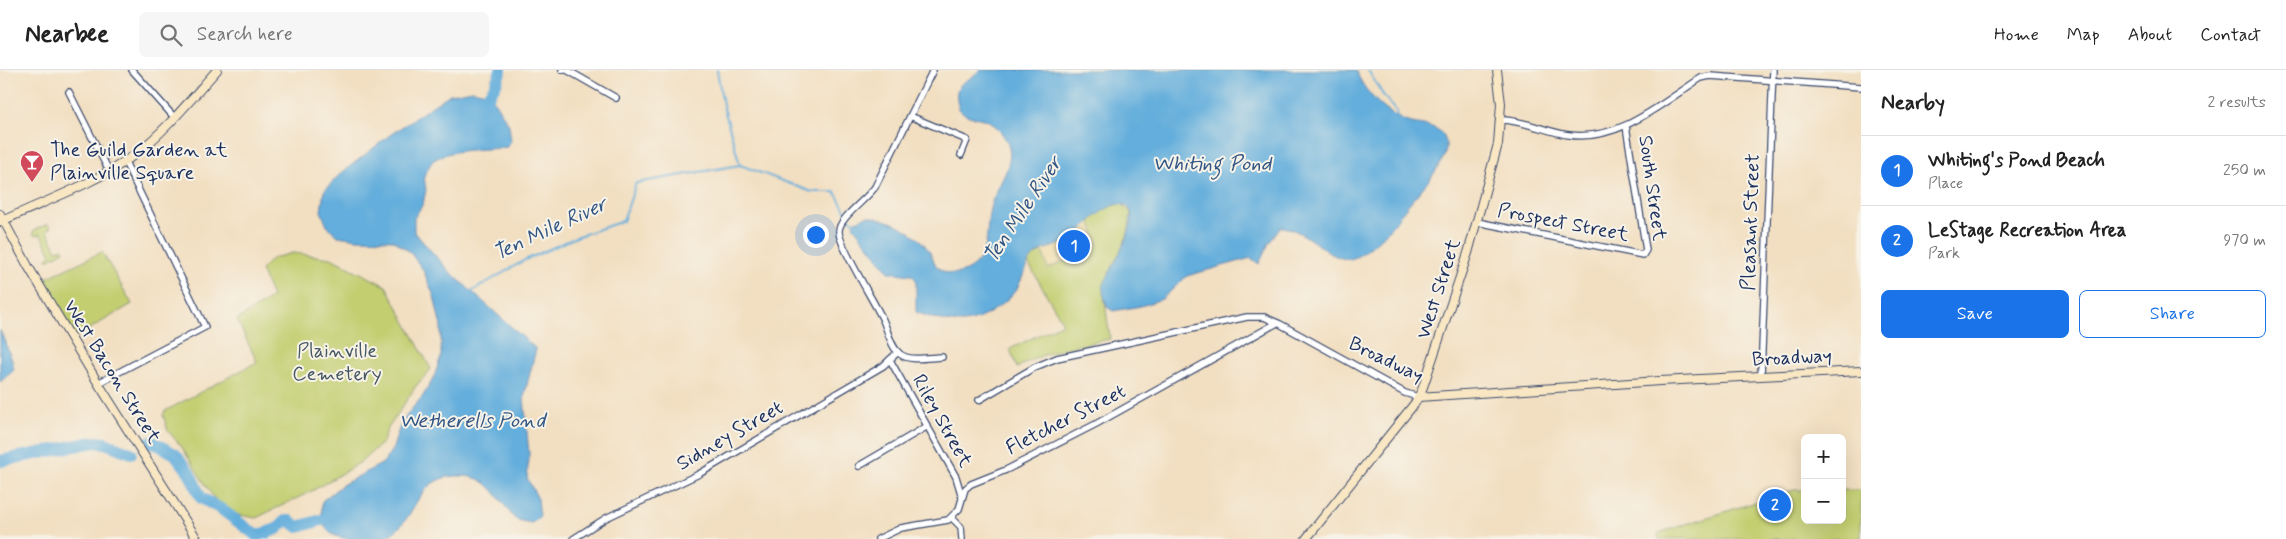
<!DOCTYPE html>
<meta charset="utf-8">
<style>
body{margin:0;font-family:Mynerve,sans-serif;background:#f6f6f6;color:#222}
.controls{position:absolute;right:15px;bottom:15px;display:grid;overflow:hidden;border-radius:8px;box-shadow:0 5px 20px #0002}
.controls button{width:45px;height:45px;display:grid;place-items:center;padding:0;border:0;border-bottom:1px solid #e0e0e0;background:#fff;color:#222;font:25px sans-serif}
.you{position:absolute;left:815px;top:164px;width:18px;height:18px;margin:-12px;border:4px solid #fff;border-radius:50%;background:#1a73e8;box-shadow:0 0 0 8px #1a73e833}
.badge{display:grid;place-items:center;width:32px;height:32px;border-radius:50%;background:#1a73e8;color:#fff;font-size:16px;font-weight:700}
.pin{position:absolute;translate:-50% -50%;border:2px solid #fff;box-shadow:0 1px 5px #0006}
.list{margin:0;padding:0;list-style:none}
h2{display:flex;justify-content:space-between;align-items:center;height:65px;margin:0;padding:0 20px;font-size:21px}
h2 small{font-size:16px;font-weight:400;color:#767676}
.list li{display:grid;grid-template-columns:32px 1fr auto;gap:15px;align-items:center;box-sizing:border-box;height:70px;padding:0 20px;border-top:1px solid #e0e0e0}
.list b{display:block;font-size:19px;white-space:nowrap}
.list p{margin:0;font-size:16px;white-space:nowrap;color:#767676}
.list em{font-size:16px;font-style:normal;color:#767676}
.actions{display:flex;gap:10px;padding:15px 20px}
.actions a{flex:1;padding:11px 0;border:1px solid #1a73e8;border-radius:8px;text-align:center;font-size:18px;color:#1a73e8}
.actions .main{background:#1a73e8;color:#fff}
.icon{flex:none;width:28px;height:28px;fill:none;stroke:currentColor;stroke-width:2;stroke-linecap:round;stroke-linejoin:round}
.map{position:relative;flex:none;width:1861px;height:469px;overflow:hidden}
header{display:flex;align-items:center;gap:30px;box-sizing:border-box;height:70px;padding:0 25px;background:#fff;border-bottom:1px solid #e0e0e0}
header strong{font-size:24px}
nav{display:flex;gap:28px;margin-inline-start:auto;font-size:18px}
.search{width:350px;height:45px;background:#f6f6f6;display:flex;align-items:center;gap:12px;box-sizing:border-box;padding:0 18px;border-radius:8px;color:#767676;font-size:19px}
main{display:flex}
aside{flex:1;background:#fff}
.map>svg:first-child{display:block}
</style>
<header>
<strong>Nearbee</strong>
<div class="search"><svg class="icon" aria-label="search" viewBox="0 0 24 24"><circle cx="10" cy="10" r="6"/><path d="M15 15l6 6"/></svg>Search here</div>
<nav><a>Home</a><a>Map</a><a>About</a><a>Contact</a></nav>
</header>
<main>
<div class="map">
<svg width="1861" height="469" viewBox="0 0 1861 469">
<rect width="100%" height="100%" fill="#f7f3e8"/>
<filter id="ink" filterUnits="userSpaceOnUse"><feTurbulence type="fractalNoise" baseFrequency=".02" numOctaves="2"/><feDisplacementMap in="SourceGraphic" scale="10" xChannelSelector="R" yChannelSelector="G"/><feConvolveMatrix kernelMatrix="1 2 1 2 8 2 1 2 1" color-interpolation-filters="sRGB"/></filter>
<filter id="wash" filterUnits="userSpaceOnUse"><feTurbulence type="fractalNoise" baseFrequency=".0096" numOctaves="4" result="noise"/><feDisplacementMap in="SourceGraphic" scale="20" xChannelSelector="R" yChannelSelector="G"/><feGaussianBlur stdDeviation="1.12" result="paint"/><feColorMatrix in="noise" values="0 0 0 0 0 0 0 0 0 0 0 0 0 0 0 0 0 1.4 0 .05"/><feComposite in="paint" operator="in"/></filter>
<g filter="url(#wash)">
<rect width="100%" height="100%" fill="#f2dfc1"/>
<!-- green -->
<g fill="#c2ce70" stroke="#6e7e67">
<path d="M1122,134L1131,142L1128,165L1103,217L1110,269C1077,276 1046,280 1017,298L1010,279L1063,253L1028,193C1038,177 1056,178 1071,168C1088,158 1100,134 1122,134Z"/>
<polygon points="48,154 51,157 47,161 57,180 62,178 64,181 48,190 47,188 51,184 40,164 35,166 33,163 34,160"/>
<polygon points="102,182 132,234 76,267 42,210"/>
<polygon points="293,183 331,188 386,216 431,299 416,316 387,360 383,372 361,392 312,421 256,448 234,444 213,427 181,376 168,361 163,345 165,341 257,292 237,250 272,227 261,200 273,188"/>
<polygon points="1794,420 1805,420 1805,450 1842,450 1842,420 1861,420 1861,469 1659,469 1658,463"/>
</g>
<!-- sand -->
<polygon fill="#eeda9e" stroke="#84847e" points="1090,150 1098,174 1048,199 1042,180 1072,168"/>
<!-- water -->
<g fill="#63aedc" stroke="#3f6e9d">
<path d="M980,0H1356C1363,21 1384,42 1405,51C1415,55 1429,54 1438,60C1450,69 1447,83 1440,94C1428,115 1409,131 1396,151C1389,161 1361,189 1349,189C1328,190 1306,158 1281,157L1269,173L1259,194L1251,188L1187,206L1162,229L1141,236L1113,241L1107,237C1106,231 1102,223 1103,218C1105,205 1155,134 1118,134C1097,139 1086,159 1069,170C1057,178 1043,176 1032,188C1025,196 1023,209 1017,218C1012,226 1005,232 998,237C970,259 947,254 916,242V209L911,205L889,202L853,156L854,152L867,146C889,149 917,161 929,181C933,187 934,196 941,200C957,210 978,198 984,181C989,166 986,148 992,132C1000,109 1020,89 1003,65C999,60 993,52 986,50C975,46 968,49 959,39C951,11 964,16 980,0Z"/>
<path d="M473,20L490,24L509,55L511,71L507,77C484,81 454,77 434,90C430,93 427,101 424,106L426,120L423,134L414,148V162L450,202L536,279L524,327L529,385L527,408L538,429L540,446L532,453C527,452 518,451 514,448C511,445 508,439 505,436C490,416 483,405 456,406C415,408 418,447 391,464C382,469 372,469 362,469C332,469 319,464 322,431L342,415L383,393L393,378L400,356L409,342L423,326L434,307L441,286V257L434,226L423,200L410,182L393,170L357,169L338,166L327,156L321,141L324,121L339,105L390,65L450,24Z"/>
<polygon points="0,260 12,290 14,300 0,312"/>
</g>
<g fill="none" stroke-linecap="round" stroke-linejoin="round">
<!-- stream -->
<g stroke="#63aedc" stroke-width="2">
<polyline points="717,0 723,35 740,95"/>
<polyline points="1368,0 1383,25 1397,42 1395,48"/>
<polyline points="469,223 523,191 576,167 623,151 636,113 740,95 812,122 835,122 850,149 856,153"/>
</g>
<!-- river -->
<g stroke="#63aedc" stroke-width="12">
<polyline points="480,37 495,16 501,0"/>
<polyline points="147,373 153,372 175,384 189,402 201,428 221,439 257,466 277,459 285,451 290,451 298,457 335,446"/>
<polyline points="0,391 94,372 105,373 131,383"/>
</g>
</g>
</g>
<g filter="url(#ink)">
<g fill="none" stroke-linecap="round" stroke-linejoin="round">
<!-- street casing -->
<g stroke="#3b496d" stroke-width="8">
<g id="street">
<polyline points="132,0 174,47"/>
<polyline points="562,0 567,0 616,28"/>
<path d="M933,0L875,117C866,130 839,148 839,161C838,174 875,233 883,250C888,261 891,278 900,284C910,292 930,287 942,287"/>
<polyline points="69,22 109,101"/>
<polyline points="910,46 967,70 961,85"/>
<path d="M1501,50C1524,50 1547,62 1569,65C1619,72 1662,33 1701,8L1710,6L1861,17"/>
<polyline points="1477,152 1643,185 1646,180 1626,56"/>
<polyline points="890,290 956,407 962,427"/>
<polyline points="1761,305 1773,0"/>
<polyline points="98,313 205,257 125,92"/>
<polyline points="979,330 1035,297 1057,288 1247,247 1264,247 1280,254 1405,323 1418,327"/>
<polyline points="859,396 926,357"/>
<polyline points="952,448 961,457 962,469"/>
<polyline points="573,469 606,448 699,404 883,296 898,282"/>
<polyline points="878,469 901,458 948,450 959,439 965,419 971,414 1006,400 1096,354 1277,253"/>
</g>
</g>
<!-- secondary casing -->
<g stroke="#3b496d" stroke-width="10">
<g id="secondary">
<polyline points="0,144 28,196 98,313 197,469"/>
<path d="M0,152C42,132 97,113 134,85C165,62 191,29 217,0"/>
<polyline points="1418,327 1660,311 1861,301"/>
<polyline points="1306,469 1415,333 1422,320 1468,183 1498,74 1501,34 1497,0"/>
</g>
</g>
<!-- street -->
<use href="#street" stroke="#fff" stroke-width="5.5"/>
<!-- secondary -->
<use href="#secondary" stroke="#f9e7c3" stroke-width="8"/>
</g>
</g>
<!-- icons -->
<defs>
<g id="bar-pin" transform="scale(1.25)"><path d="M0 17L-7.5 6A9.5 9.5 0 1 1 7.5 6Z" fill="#d1495b" stroke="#f7f3e8"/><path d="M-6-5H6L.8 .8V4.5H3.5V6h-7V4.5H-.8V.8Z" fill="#fff"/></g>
</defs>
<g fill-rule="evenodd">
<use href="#bar-pin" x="32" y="92"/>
</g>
<g text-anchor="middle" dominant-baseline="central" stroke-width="4" stroke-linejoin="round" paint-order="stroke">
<!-- poi labels -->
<g font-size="20" fill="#1b2f5e" stroke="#f7f3e8" text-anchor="start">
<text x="50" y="80">The Guild Garden at<tspan x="50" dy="23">Plainville Square</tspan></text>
</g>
<!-- street labels -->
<g font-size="20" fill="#1b2f5e" stroke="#f7f3e8">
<text transform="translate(1652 118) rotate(82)">South Street</text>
<text transform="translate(1751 152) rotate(-88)">Pleasant Street</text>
<text transform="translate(1563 153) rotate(11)">Prospect Street</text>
<text transform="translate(1439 219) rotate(-72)">West Street</text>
<text transform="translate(1792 288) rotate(-3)">Broadway</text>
<text transform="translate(1386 290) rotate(26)">Broadway</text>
<text transform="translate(112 302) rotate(58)">West Bacon Street</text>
<text transform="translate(1066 350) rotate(-27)">Fletcher Street</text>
<text transform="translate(942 351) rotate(61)">Riley Street</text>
<text transform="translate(730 366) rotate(-30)">Sidney Street</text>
</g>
<!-- park labels -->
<g font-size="20" fill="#455762" stroke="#f7f3e8">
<text x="337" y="281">Plainville<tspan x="337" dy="23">Cemetery</tspan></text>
</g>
<!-- water labels -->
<g font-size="21" font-style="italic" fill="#315584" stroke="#f7f3e8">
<text x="1212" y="94">Whiting Pond</text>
<text transform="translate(1023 140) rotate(-56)">Ten Mile River</text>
<text transform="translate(550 159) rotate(-25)">Ten Mile River</text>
<text x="472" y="351">Wetherells Pond</text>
</g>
</g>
</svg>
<div class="controls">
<button>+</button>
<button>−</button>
</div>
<div class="you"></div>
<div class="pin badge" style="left:1074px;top:176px">1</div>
<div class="pin badge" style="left:1775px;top:435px">2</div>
</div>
<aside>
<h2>Nearby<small>2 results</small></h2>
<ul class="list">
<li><span class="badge">1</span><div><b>Whiting's Pond Beach</b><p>Place</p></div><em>250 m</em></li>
<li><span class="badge">2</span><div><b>LeStage Recreation Area</b><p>Park</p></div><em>970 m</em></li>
</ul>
<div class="actions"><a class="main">Save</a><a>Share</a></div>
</aside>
</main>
